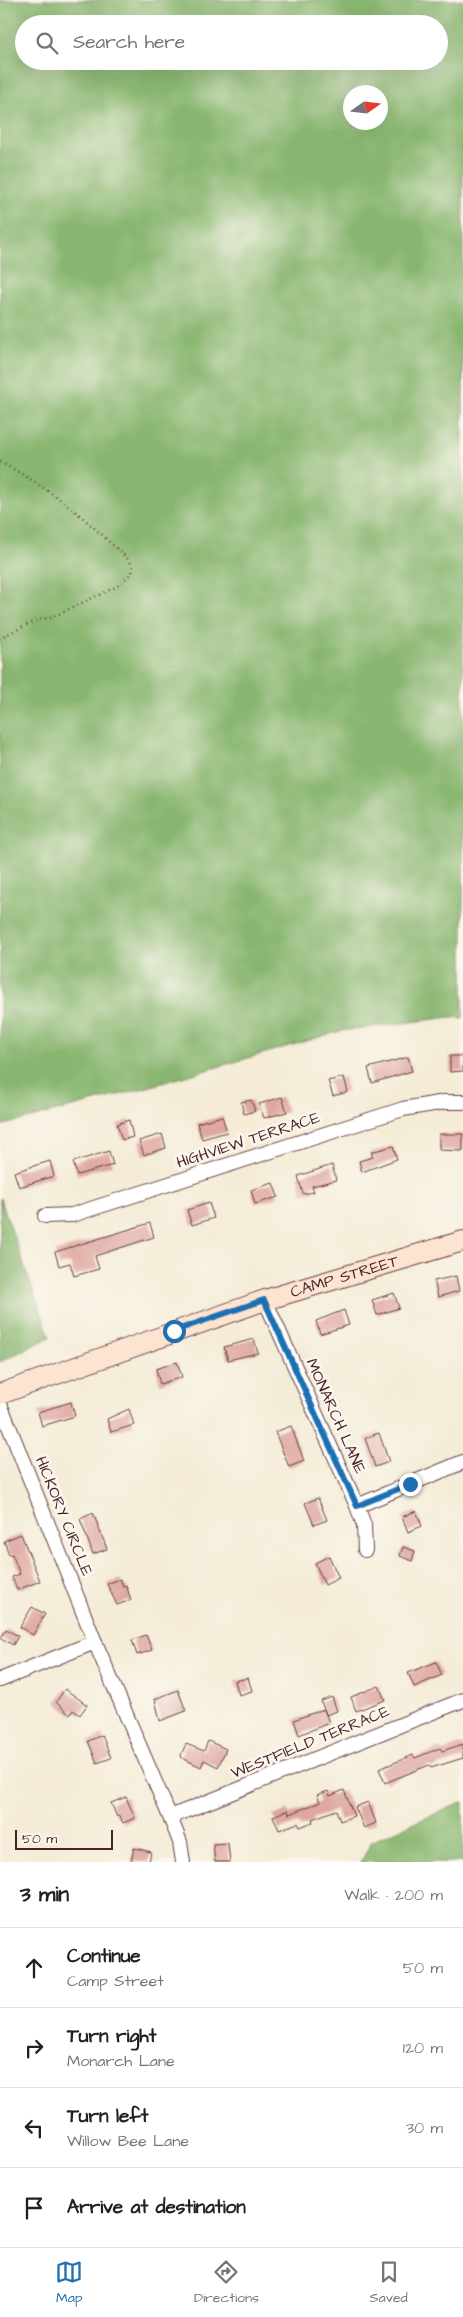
<!DOCTYPE html>
<meta charset="utf-8">
<style>
body{margin:0;font-family:"Architects Daughter",sans-serif;background:#f2f2f2;color:#202124}
.compass{position:absolute;left:343px;top:85px;width:45px;height:45px;border-radius:50%;background:#fff;box-shadow:0 5px 20px #0002;rotate:76deg}
.scale{position:absolute;left:15px;bottom:12px;width:98px;box-sizing:border-box;padding-left:5px;border:2px solid #4a1f2b;border-top:0;font-size:14px;line-height:18px;white-space:nowrap;color:#4a1f2b;-webkit-text-stroke:4px #fbf7ec;paint-order:stroke}
.stop{position:absolute;width:15px;height:15px;margin:-11px;border:4px solid #1f6fb2;border-radius:50%;background:#fff}
.stop.end{background:#1f6fb2;border-color:#fff;box-shadow:0 1px 5px #0008}
.list{margin:0;padding:0;list-style:none}
h2{display:flex;justify-content:space-between;align-items:center;height:65px;margin:0;padding:0 20px;font-size:21px}
h2 small{font-size:16px;font-weight:400;color:#757577}
.list li{display:grid;grid-template-columns:32px 1fr auto;gap:15px;align-items:center;box-sizing:border-box;height:80px;padding:0 20px;border-top:1px solid #e0e0e0}
.list b{display:block;font-size:19px;white-space:nowrap}
.list p{margin:0;font-size:16px;white-space:nowrap;color:#757577}
.list em{font-size:16px;font-style:normal;color:#757577}
.icon{flex:none;width:28px;height:28px;fill:none;stroke:currentColor;stroke-width:2;stroke-linecap:round;stroke-linejoin:round}
.map{position:relative;flex:none;width:463px;height:1862px;overflow:hidden}
.search{position:absolute;background:#fff;box-shadow:0 5px 20px #0002;left:15px;right:15px;top:15px;height:55px;display:flex;align-items:center;gap:12px;box-sizing:border-box;padding:0 18px;border-radius:28px;color:#757577;font-size:19px}
.sheet{height:385px;background:#fff}
nav{display:flex;justify-content:space-around;align-items:center;box-sizing:border-box;height:70px;border-top:1px solid #e0e0e0;background:#fff;font-size:14px;color:#757577}
nav a{display:grid;justify-items:center;gap:2px}
nav .on{color:#1f6fb2}
.map>svg:first-child{display:block}
</style>
<div class="map">
<svg width="463" height="1862" viewBox="0 0 463 1862">
<rect width="100%" height="100%" fill="#fbf7ec"/>
<filter id="ink" filterUnits="userSpaceOnUse"><feTurbulence type="fractalNoise" baseFrequency=".02" numOctaves="2"/><feDisplacementMap in="SourceGraphic" scale="10" xChannelSelector="R" yChannelSelector="G"/><feConvolveMatrix kernelMatrix="1 2 1 2 8 2 1 2 1" color-interpolation-filters="sRGB"/></filter>
<filter id="wash" filterUnits="userSpaceOnUse"><feTurbulence type="fractalNoise" baseFrequency=".0096" numOctaves="4" result="noise"/><feDisplacementMap in="SourceGraphic" scale="20" xChannelSelector="R" yChannelSelector="G"/><feGaussianBlur stdDeviation="1.12" result="paint"/><feColorMatrix in="noise" values="0 0 0 0 0 0 0 0 0 0 0 0 0 0 0 0 0 1.4 0 .05"/><feComposite in="paint" operator="in"/></filter>
<g filter="url(#wash)">
<rect width="100%" height="100%" fill="#f4ecd7"/>
<!-- forest -->
<g fill="#88b66f" stroke="#696a4d" fill-rule="evenodd">
<path d="M0,0H463V1018L451,1017L341,1031L145,1088L0,1126ZM24,24H439V61H24ZM380,92V122H350V92Z"/>
<polygon points="0,1198 50,1337 0,1362"/>
<polygon points="463,1802 463,1862 361,1862 372,1841"/>
</g>
<g id="blocks">
<!-- building -->
<g fill="#dea7a0">
<polygon points="450,1056 463,1056 463,1071 450,1072"/>
<polygon points="408,1057 412,1071 372,1083 368,1068"/>
<polygon points="344,1077 348,1092 333,1096 328,1081"/>
<polygon points="282,1097 287,1112 264,1118 259,1104"/>
<polygon points="251,1100 255,1111 244,1114 241,1102"/>
<polygon points="222,1116 227,1132 202,1139 197,1123"/>
<polygon points="129,1120 133,1137 122,1140 117,1124"/>
<polygon points="162,1134 166,1148 144,1155 139,1141"/>
<polygon points="439,1134 463,1134 463,1151 439,1150"/>
<polygon points="393,1146 397,1159 362,1172 359,1161 373,1157 371,1152"/>
<polygon points="109,1151 113,1165 77,1175 73,1162"/>
<polygon points="50,1161 54,1176 19,1187 14,1172"/>
<polygon points="332,1165 336,1180 312,1186 314,1192 303,1194 298,1176"/>
<polygon points="273,1183 278,1197 255,1204 251,1190"/>
<polygon points="209,1203 214,1218 192,1225 187,1210"/>
<polygon points="150,1223 154,1237 95,1256 99,1269 74,1276 70,1263 59,1266 55,1252"/>
<polygon points="456,1276 459,1291 438,1297 434,1281"/>
<polygon points="394,1293 399,1308 377,1315 372,1300"/>
<polygon points="344,1310 349,1325 320,1334 316,1321"/>
<polygon points="254,1339 258,1353 228,1360 224,1347"/>
<polygon points="177,1362 182,1377 160,1384 156,1369"/>
<polygon points="71,1402 75,1416 42,1426 38,1412"/>
<polygon points="129,1409 134,1425 111,1432 107,1419"/>
<polygon points="291,1426 304,1461 289,1467 275,1432"/>
<polygon points="379,1433 389,1462 375,1467 365,1438"/>
<polygon points="318,1498 327,1520 314,1525 305,1503"/>
<polygon points="416,1511 422,1526 408,1532 402,1517"/>
<polygon points="93,1513 107,1549 93,1554 80,1519"/>
<polygon points="21,1534 40,1581 17,1590 12,1577 20,1574 12,1554 9,1555 4,1541"/>
<polygon points="403,1547 415,1551 412,1561 400,1556"/>
<polygon points="329,1556 339,1578 325,1585 315,1563"/>
<polygon points="120,1579 123,1586 126,1585 131,1600 117,1605 107,1584"/>
<polygon points="32,1607 45,1614 33,1635 20,1627"/>
<polygon points="6,1629 18,1636 13,1645 1,1638"/>
<polygon points="146,1635 152,1650 137,1655 132,1640"/>
<polygon points="436,1662 442,1675 414,1687 408,1673"/>
<polygon points="248,1678 252,1691 239,1695 235,1681"/>
<polygon points="379,1686 385,1700 356,1711 351,1697"/>
<polygon points="65,1689 87,1705 80,1715 73,1710 70,1715 56,1702"/>
<polygon points="178,1690 186,1711 160,1721 155,1699"/>
<polygon points="332,1697 337,1711 326,1715 321,1701"/>
<polygon points="324,1709 329,1723 299,1735 294,1720"/>
<polygon points="102,1735 111,1758 97,1763 88,1741"/>
<polygon points="208,1741 226,1749 218,1767 204,1760 201,1767 180,1757 186,1744 204,1751"/>
<polygon points="463,1744 463,1758 431,1768 429,1765 385,1783 379,1769 413,1755 415,1758 440,1748 442,1751"/>
<polygon points="344,1790 354,1816 340,1821 336,1810 312,1819 313,1822 300,1827 298,1823 279,1830 273,1816 288,1810 289,1814 320,1802 317,1795 328,1791 330,1796"/>
<polygon points="126,1797 135,1818 123,1823 120,1816 117,1817 111,1803"/>
<polygon points="368,1802 376,1823 364,1828 355,1807"/>
<polygon points="228,1843 230,1862 215,1862 213,1844"/>
<polygon points="134,1848 151,1852 149,1862 131,1862"/>
</g>
</g>
</g>
<g filter="url(#ink)">
<use href="#blocks" fill-opacity="0" stroke="#643e45" stroke-width="1"/>
<g fill="none" stroke-linecap="round" stroke-linejoin="round">
<!-- street casing -->
<g stroke="#643e45" stroke-width="16">
<g id="street">
<polyline points="45,1216 72,1215 403,1109 445,1102 463,1102"/>
<polyline points="265,1300 357,1506 364,1525 365,1550"/>
<polyline points="0,1404 95,1642 170,1817 180,1842 183,1862"/>
<polyline points="357,1506 463,1462"/>
<polyline points="0,1680 95,1642"/>
<polyline points="170,1817 463,1700"/>
</g>
</g>
<!-- secondary casing -->
<g stroke="#643e45" stroke-width="22">
<g id="secondary">
<path id="s1" d="M0,1394L265,1300L463,1241"/>
</g>
</g>
<!-- path -->
<path stroke="#643e45" stroke-width="2.5" stroke-dasharray="1 4" stroke-linecap="butt" d="M0,462C40,483 70,505 103,536C113,546 125,554 133,566L132,573L116,587L50,618L37,620L0,638"/>
<!-- street -->
<use href="#street" stroke="#fff" stroke-width="14"/>
<!-- secondary -->
<use href="#secondary" stroke="#fde4d1" stroke-width="20"/>
</g>
</g>
<g fill="none" stroke-linecap="round" stroke-linejoin="round" filter="url(#ink)">
<!-- route -->
<polyline stroke="#1f6fb2" stroke-width="6" points="174,1331 264,1300 357,1506 410,1484"/>
</g>
<g text-anchor="middle" dominant-baseline="central" stroke-width="5" stroke-linejoin="round" paint-order="stroke">
<!-- street labels -->
<g font-size="16" fill="#4a1f2b" stroke="#fbf7ec">
<text transform="translate(248 1140) rotate(-18)">HIGHVIEW TERRACE</text>
<text stroke="none"><textPath href="#s1" startOffset="364">CAMP STREET</textPath></text>
<text transform="translate(336 1416) rotate(66)">MONARCH LANE</text>
<text transform="translate(64 1516) rotate(68)">HICKORY CIRCLE</text>
<text transform="translate(310 1742) rotate(-22)">WESTFIELD TERRACE</text>
</g>
</g>
</svg>
<svg class="compass" viewBox="-18 -18 36 36"><path d="M0-13l5 13h-10z" fill="#e53935"/><path d="M0 13l5-13h-10z" fill="#757577"/></svg>
<div class="scale">50 m</div>
<div class="stop" style="left:174px;top:1331px"></div>
<div class="stop end" style="left:410px;top:1484px"></div>
<div class="search"><svg class="icon" aria-label="search" viewBox="0 0 24 24"><circle cx="10" cy="10" r="6"/><path d="M15 15l6 6"/></svg>Search here</div>
</div>
<section class="sheet">
<h2>3 min<small>Walk · 200 m</small></h2>
<ul class="list">
<li><svg class="icon" aria-label="ahead" viewBox="0 0 24 24"><path d="M12 20V5M6 11l6-6 6 6"/></svg><div><b>Continue</b><p>Camp Street</p></div><em>50 m</em></li>
<li><svg class="icon" aria-label="right" viewBox="0 0 24 24"><path d="M7 20v-9h11M14 6l5 5-5 5"/></svg><div><b>Turn right</b><p>Monarch Lane</p></div><em>120 m</em></li>
<li><svg class="icon" aria-label="left" viewBox="0 0 24 24"><path d="M17 20v-9H6M10 6l-5 5 5 5"/></svg><div><b>Turn left</b><p>Willow Bee Lane</p></div><em>30 m</em></li>
<li><svg class="icon" aria-label="arrive" viewBox="0 0 24 24"><path d="M6 21V4h12l-3 4 3 4H6"/></svg><div><b>Arrive at destination</b></div></li>
</ul>
</section>
<nav>
<a class="on"><svg class="icon" aria-label="map" viewBox="0 0 24 24"><path d="M3 6l6-2 6 2 6-2v14l-6 2-6-2-6 2zM9 4v14M15 6v14"/></svg>Map</a>
<a><svg class="icon" aria-label="directions" viewBox="0 0 24 24"><path d="M12 3l9 9-9 9-9-9zM9 14v-3h6M13 9l2 2-2 2"/></svg>Directions</a>
<a><svg class="icon" aria-label="saved" viewBox="0 0 24 24"><path d="M7 4h10v16l-5-4-5 4z"/></svg>Saved</a>
</nav>
